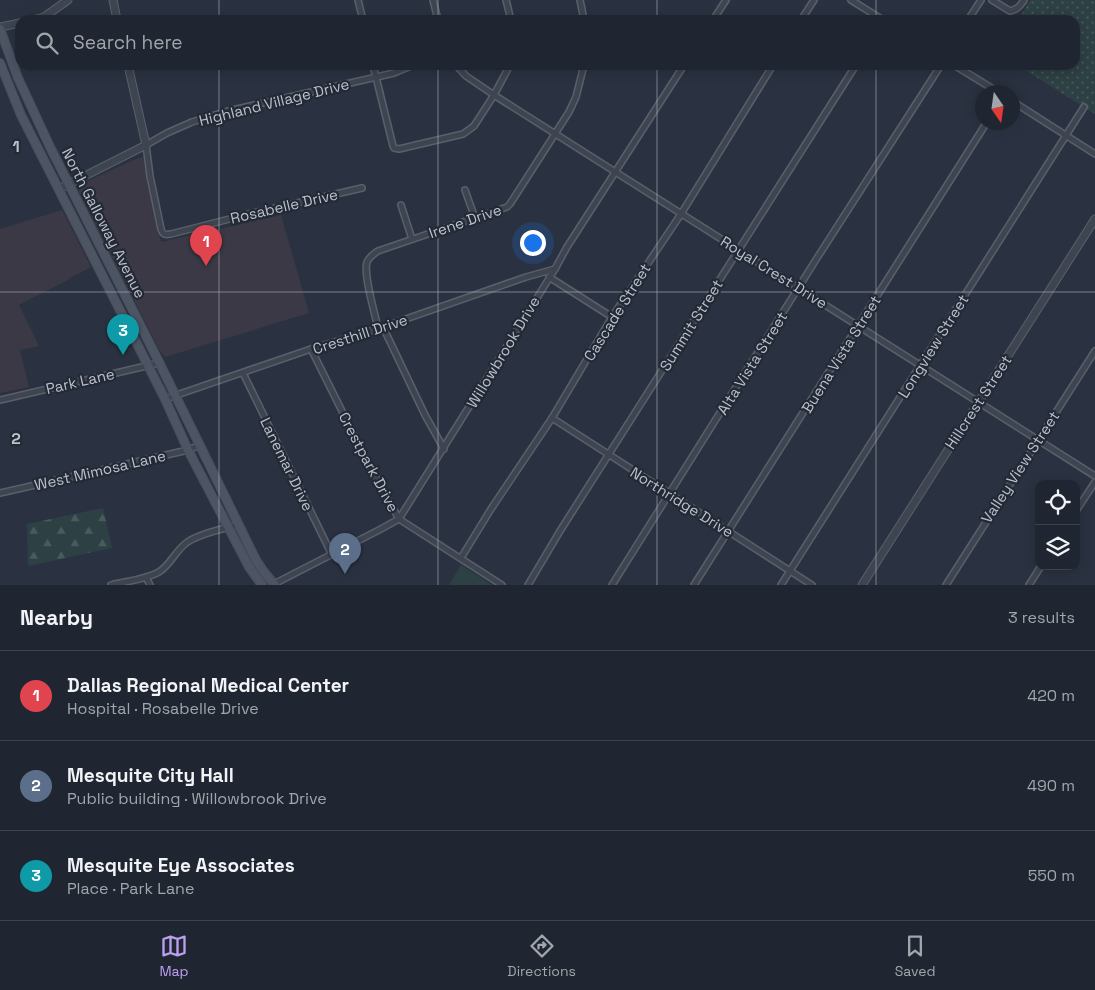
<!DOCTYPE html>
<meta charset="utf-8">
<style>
body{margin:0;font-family:"Space Grotesk",sans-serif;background:#282e39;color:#f1f3f6}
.controls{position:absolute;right:15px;bottom:15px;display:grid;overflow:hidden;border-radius:10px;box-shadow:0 2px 12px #0003}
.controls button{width:45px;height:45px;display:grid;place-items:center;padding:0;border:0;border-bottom:1px solid #3d434d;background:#202631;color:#f1f3f6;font:25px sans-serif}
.compass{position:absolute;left:975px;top:85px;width:45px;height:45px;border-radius:50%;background:#202631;box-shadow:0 2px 12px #0003;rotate:167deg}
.you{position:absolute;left:532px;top:242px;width:18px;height:18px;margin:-12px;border:4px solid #fff;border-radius:50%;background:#1a73e8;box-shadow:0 0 0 8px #1a73e833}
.badge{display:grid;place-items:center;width:32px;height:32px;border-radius:50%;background:#bca0f2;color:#fff;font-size:16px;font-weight:700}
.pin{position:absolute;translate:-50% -41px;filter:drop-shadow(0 1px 2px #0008)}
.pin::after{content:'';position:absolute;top:26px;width:18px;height:15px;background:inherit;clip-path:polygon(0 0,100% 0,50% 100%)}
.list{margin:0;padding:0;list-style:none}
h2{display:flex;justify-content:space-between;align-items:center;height:65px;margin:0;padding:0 20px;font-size:21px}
h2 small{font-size:16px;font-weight:400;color:#a2a5ab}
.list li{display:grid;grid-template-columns:32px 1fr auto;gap:15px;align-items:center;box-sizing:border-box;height:90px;padding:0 20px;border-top:1px solid #3d434d}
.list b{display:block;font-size:19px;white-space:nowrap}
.list p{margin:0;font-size:16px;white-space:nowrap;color:#a2a5ab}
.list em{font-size:16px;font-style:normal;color:#a2a5ab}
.icon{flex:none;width:28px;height:28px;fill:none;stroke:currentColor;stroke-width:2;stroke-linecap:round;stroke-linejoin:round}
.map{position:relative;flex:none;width:1095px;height:585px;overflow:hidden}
.search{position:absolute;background:#202631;box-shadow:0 2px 12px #0003;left:15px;right:15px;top:15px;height:55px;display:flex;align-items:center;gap:12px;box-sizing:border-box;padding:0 18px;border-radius:15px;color:#a2a5ab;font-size:19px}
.sheet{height:335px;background:#202631}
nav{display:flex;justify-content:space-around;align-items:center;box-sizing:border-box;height:70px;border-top:1px solid #3d434d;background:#202631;font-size:14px;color:#a2a5ab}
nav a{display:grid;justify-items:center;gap:2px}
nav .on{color:#bca0f2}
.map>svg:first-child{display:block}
</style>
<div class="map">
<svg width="1095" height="585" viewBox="0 0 1095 585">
<defs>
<pattern id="forest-firs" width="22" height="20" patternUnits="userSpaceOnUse" patternTransform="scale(1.25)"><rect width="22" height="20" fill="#2d4043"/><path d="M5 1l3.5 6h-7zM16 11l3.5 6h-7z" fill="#4a5a5d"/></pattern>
<pattern id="park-dots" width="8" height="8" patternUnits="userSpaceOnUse" patternTransform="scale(1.25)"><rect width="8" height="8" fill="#2d4043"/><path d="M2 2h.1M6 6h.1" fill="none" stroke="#4a5a5d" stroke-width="1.8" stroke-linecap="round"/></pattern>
</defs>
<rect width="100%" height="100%" fill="#2a3241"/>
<!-- medical -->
<g fill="#3b3946">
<polygon points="143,157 161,242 281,215 309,313 165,357 159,349 79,192 79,187 81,184 138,158"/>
<polygon points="62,210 91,267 68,279 68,280 19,305 39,346 20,350 29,387 0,393 0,229"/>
</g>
<!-- grass -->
<polygon fill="#2d4043" points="461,565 492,585 449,585"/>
<!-- forest -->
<polygon fill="url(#forest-firs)" points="103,508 112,548 28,566 27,524"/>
<!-- park -->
<polygon fill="url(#park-dots)" points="1030,0 1095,0 1095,114 1017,65 1075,65 1075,20 1018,20"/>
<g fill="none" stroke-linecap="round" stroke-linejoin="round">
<!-- minor casing -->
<g stroke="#59606b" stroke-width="8">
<g id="minor">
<polyline points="358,0 363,20"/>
<polyline points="433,0 438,20"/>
<polyline points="506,0 511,20"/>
<polyline points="580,0 584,20"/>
<polyline points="851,0 883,20"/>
<path d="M992,0L1010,11C1018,9 1020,6 1024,0"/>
<polyline points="640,20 656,20"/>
<polyline points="713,20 726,0"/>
<polyline points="801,20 814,0"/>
<polyline points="968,20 981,0"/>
<polyline points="373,65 393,146 394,148 399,149 463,134 474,126 494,95 510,65"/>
<polyline points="456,65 466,76 494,95 1095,476"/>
<polyline points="954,65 998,92"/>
<polyline points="1012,101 1095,154"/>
<path d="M362,188L249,214L171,234C165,235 163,235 161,229L150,176L146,145L167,133L192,122L228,111L394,73L413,65"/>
<polyline points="465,190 475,218"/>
<polyline points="401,205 412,239"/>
<polyline points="549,277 612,317"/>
<polyline points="383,327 425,415 444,449"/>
<path d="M378,328C375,314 363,274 367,262C369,257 374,254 378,251L507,207L510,204L569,112L576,97L584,65"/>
<polyline points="311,349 369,465 399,519 502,585"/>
<polyline points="243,373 332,555"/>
<polyline points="165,399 311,349 383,327 526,277 555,269"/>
<polyline points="0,400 159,363"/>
<polyline points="552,418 812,585"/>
<polyline points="0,493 188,450 200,445"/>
<polyline points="1076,511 1095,482"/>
<polyline points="461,558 491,509 552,418 612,317 681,214 773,65"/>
<polyline points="146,577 150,585"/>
<path d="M111,585C126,581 145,580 159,572C170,565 175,552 185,544C195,535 225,528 239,525"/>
<polyline points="272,585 379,530 399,519 555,269 567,247 684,65"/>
<polyline points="528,585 560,531 856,65"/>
<polyline points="612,585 817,258 941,65"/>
<path d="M694,585C793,431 888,276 987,122"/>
<polyline points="781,585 1084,107"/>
<polyline points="946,585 1095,351"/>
<polyline points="1029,585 1041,566"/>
</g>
</g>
<!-- tertiary casing -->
<g stroke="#59606b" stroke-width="9">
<g id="tertiary">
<polyline points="113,0 117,20"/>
<polyline points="33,20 44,17 68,0"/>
<polyline points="0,27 20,23"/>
<polyline points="59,189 146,145 128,65"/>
<polyline points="862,585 1095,219"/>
</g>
</g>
<!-- secondary casing -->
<g stroke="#484e5a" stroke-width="10">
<g id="secondary">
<polyline points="0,29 18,78 50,147 158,360 256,560 264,572 275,585"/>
<polyline points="0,63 21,115 165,399 188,450 238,546 249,567 262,585"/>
</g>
</g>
<!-- minor -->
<use href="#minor" stroke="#3e4551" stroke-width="5"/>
<!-- tertiary -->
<use href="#tertiary" stroke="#3e4551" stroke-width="7"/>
<!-- secondary -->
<use href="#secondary" stroke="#4d5464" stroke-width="8"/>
</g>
<!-- grid -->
<path fill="none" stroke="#bbc0cb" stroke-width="1" stroke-opacity="0.55" d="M219,0V20M438,0V20M657,0V20M876,0V20M219,65V585M438,65V585M657,65V585M876,65V585M0,292H1095"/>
<g text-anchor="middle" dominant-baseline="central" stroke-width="4.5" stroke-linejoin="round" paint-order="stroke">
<!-- street labels -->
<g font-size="15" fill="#bbc0cb" stroke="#232a36">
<text transform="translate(274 102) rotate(-14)">Highland Village Drive</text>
<text transform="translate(284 206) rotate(-13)">Rosabelle Drive</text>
<text transform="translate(465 221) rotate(-19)">Irene Drive</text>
<text transform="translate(104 223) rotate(63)">North Galloway Avenue</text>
<text transform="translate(774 272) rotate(32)">Royal Crest Drive</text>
<text transform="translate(617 312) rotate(-58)">Cascade Street</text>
<text transform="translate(691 325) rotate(-58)">Summit Street</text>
<text transform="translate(360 334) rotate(-18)">Cresthill Drive</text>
<text transform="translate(933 346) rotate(-58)">Longview Street</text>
<text transform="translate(503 352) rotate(-59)">Willowbrook Drive</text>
<text transform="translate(841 354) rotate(-58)">Buena Vista Street</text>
<text transform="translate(752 363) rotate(-58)">Alta Vista Street</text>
<text transform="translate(80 381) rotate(-13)">Park Lane</text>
<text transform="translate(978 402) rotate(-57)">Hillcrest Street</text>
<text transform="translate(369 462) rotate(62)">Crestpark Drive</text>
<text transform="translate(287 464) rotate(64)">Lanemar Drive</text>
<text transform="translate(1020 467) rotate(-57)">Valley View Street</text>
<text transform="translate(100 470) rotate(-13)">West Mimosa Lane</text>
<text transform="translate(682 502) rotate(32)">Northridge Drive</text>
</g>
</g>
<g font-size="16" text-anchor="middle" font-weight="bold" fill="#bbc0cb" stroke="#232a36" stroke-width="4.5" stroke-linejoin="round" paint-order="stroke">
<text x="16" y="152">1</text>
<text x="16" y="444">2</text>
</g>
</svg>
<div class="controls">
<button><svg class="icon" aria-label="locate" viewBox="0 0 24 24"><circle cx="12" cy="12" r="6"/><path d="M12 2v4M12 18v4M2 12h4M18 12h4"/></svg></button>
<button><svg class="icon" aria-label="layers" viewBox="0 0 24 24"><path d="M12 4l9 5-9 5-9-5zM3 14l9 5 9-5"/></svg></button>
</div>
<svg class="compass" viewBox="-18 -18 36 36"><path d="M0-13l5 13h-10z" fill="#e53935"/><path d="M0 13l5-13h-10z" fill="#a2a5ab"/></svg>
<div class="you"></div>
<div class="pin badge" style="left:206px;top:266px;background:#e0444e">1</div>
<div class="pin badge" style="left:345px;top:574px;background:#5c6f8a">2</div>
<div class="pin badge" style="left:123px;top:355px;background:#0f9aa8">3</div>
<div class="search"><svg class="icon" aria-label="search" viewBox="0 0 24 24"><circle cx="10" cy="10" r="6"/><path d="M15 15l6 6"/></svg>Search here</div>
</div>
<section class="sheet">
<h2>Nearby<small>3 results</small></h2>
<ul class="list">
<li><span class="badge" style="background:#e0444e">1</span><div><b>Dallas Regional Medical Center</b><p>Hospital · Rosabelle Drive</p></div><em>420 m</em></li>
<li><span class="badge" style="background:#5c6f8a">2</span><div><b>Mesquite City Hall</b><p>Public building · Willowbrook Drive</p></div><em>490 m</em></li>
<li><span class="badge" style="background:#0f9aa8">3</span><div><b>Mesquite Eye Associates</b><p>Place · Park Lane</p></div><em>550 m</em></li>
</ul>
</section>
<nav>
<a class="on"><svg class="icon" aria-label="map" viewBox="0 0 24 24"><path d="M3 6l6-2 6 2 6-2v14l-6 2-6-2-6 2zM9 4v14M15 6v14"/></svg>Map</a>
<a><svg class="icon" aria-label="directions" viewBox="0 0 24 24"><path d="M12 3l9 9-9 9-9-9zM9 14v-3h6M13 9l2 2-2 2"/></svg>Directions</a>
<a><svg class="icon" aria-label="saved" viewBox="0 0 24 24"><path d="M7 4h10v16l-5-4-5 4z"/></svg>Saved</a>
</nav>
